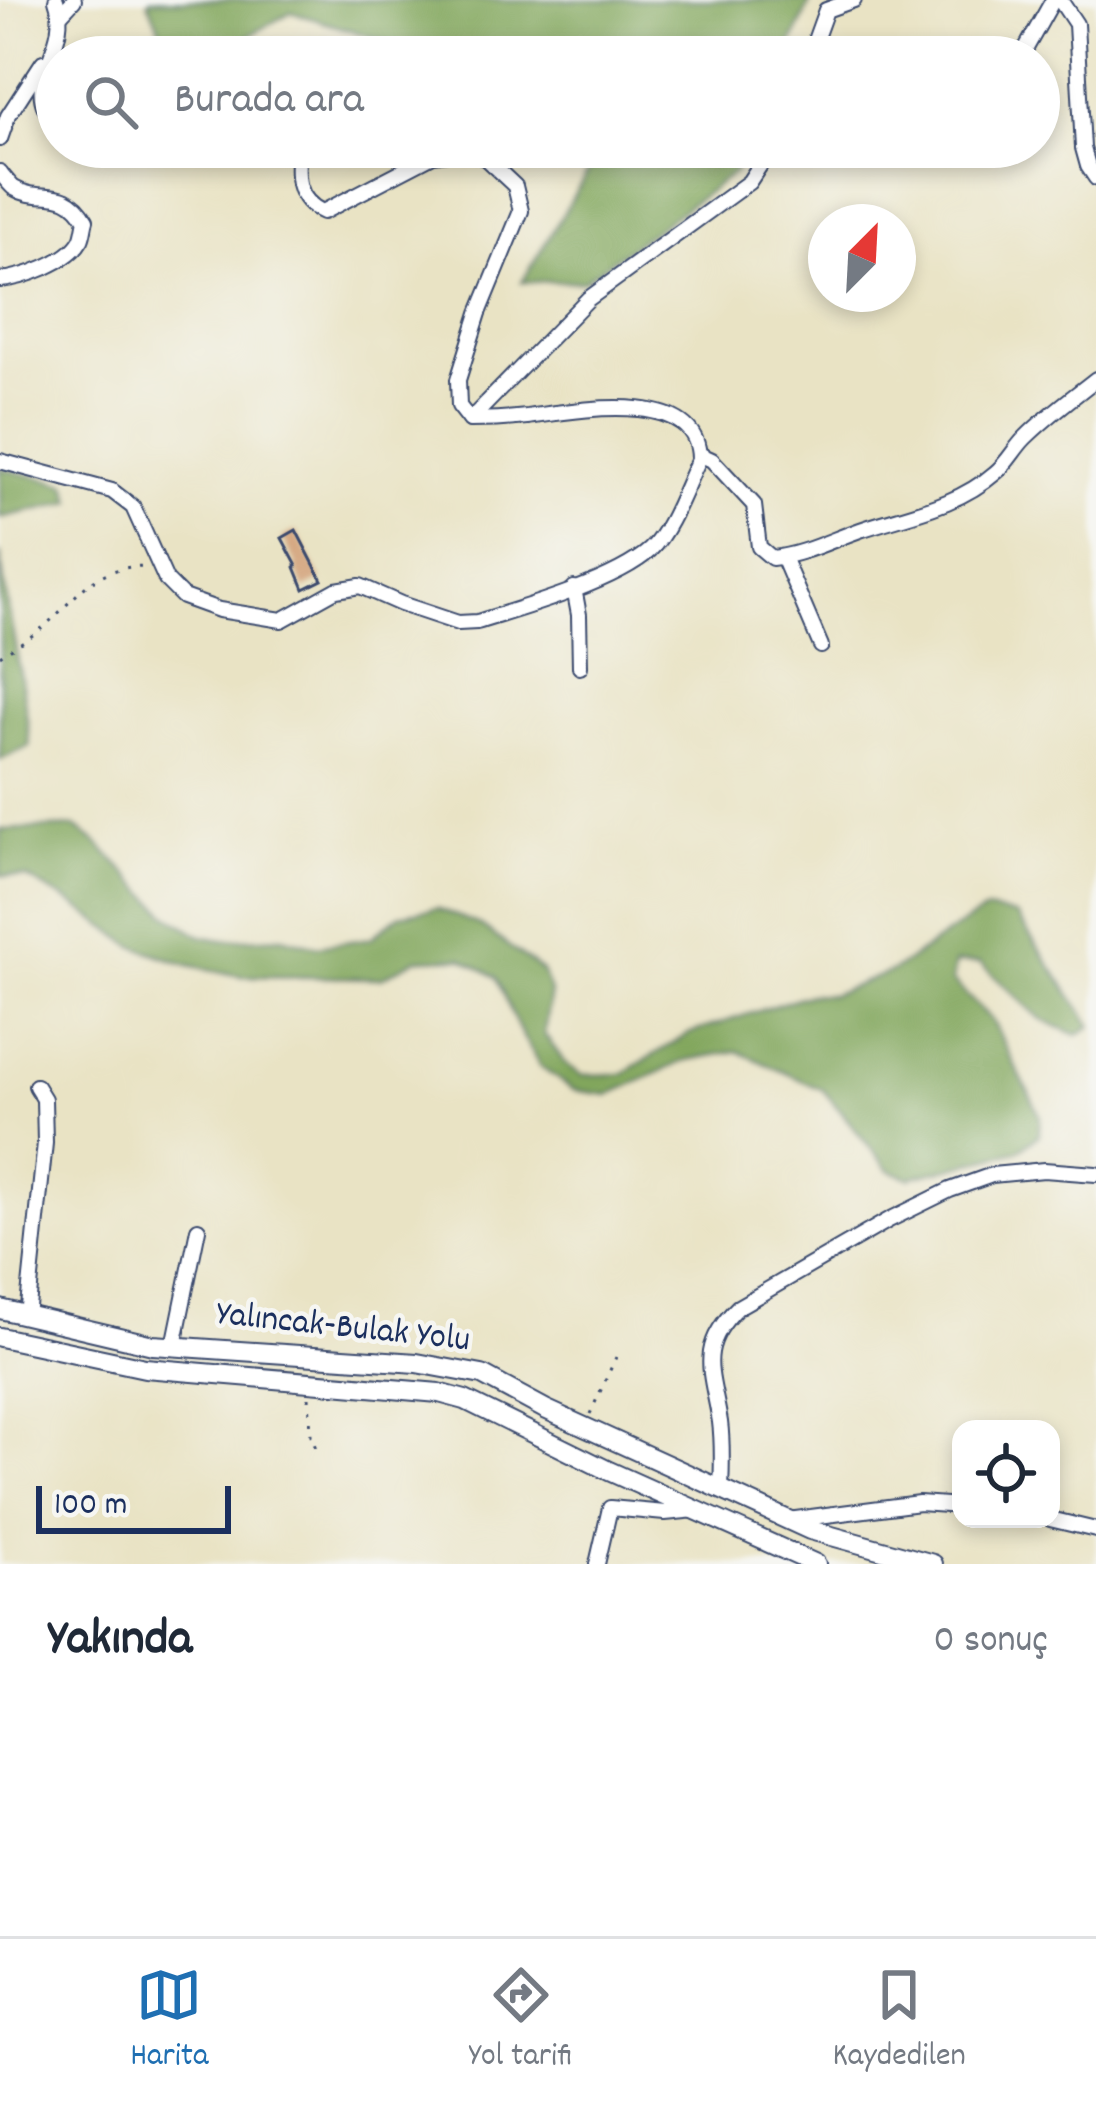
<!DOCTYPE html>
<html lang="tr">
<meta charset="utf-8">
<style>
body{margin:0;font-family:Dekko,sans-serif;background:#f2f2f3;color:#1f2937}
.controls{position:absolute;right:36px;bottom:36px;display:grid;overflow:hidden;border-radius:24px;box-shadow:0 6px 18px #0003}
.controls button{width:108px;height:108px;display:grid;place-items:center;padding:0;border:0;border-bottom:3px solid #e0e1e3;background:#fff;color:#1f2937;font:60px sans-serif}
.compass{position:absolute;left:808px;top:204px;width:108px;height:108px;border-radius:50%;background:#fff;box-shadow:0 6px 18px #0003;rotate:24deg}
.scale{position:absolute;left:36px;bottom:30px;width:195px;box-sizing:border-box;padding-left:12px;border:6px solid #1b2f5e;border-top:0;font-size:33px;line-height:42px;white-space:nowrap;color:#1b2f5e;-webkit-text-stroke:9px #f6f6f2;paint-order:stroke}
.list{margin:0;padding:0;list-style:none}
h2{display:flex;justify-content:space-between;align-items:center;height:156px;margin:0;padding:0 48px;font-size:51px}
h2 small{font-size:39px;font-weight:400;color:#747a83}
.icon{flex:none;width:66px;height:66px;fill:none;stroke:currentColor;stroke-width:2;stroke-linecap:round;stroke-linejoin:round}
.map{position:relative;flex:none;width:1096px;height:1564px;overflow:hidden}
.search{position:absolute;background:#fff;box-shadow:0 6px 18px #0003;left:36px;right:36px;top:36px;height:132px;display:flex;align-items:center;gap:30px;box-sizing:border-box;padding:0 42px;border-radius:66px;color:#747a83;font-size:45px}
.sheet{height:372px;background:#fff}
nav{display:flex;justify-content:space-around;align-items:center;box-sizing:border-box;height:168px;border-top:3px solid #e0e1e3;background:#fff;font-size:33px;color:#747a83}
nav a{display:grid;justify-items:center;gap:6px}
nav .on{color:#1f6fb2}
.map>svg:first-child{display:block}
</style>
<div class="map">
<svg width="1096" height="1564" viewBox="0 0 1096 1564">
<rect width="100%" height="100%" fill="#f6f6f2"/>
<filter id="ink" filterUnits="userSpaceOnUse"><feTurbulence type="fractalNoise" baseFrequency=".00833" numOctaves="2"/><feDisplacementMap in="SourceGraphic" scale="24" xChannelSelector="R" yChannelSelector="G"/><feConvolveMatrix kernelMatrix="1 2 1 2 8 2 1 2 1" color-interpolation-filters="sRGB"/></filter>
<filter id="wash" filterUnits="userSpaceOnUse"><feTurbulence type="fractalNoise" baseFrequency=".004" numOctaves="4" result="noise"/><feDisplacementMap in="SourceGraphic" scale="48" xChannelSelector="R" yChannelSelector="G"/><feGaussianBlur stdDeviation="2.7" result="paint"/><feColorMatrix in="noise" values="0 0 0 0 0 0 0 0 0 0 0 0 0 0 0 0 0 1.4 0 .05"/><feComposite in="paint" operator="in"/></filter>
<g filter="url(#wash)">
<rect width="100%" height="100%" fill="#e9e3c4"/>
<!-- forest -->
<g fill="#81a65c" stroke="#4e6a5d" stroke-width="3">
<polygon points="150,0 811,0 786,57 438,57 291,12 211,57 172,57 148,2"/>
<polygon points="603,147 745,147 734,173 583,281 522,282"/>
<polygon points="0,468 67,484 72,502 0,518"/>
<path d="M0,552C7,617 25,681 30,746L0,760Z"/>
<polygon points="75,827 97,843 168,915 201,936 222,940 282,937 317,946 371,938 399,915 437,908 480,925 542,971 550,992 544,1034 565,1063 581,1075 622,1074 690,1033 810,994 831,995 893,971 950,932 986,910 1016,915 1092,1026 1077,1035 1041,1019 980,963 955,963 952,981 992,1020 1040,1115 1039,1135 1017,1151 909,1178 889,1170 823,1090 737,1051 687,1060 608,1095 574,1090 540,1067 517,1026 496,977 462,958 417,959 381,978 241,976 188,965 133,946 70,902 27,878 0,875 0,830"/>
</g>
<g id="blocks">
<!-- building -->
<polygon fill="#d5a983" points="296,530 322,580 304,589 295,567 297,566 282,538"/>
</g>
</g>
<g filter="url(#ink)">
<use href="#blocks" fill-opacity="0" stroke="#3a4a6d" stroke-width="3"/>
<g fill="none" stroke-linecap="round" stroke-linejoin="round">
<!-- street casing -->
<g stroke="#3a4a6d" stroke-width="18">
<g id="street">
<path d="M56,0C74,48 15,86 57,123"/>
<polyline points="1060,0 1076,24 1083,148 1088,166 1096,178"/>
<polyline points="61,14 74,0"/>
<polyline points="809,57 826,10 854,0"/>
<polyline points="1021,57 1053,0"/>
<polyline points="0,139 8,116 43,62"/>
<path d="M0,172C2,175 11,186 14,188C40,204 65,183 86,220C84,226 84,234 81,240C69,262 23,278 0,280"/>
<polyline points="470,420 588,299 749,182 772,147"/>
<path d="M699,454L712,460L754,505L759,547L772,558C803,555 831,540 860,530C907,514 956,507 995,473C1007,464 1014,449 1025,438C1047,416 1072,398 1096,379"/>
<path d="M0,461L112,491L133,507L166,580L183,597L219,610L282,620L336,590L360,586L401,604L458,623L477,622C523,608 616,581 650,550C671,530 686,485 699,459C699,386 572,411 527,417C508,419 489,420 470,420L459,406L458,380L479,313L521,211L515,186L485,158L462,151L433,155L323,212C295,200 296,174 299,147"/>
<polyline points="783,557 821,646"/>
<polyline points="574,588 579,615 580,667"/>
<polyline points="27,1316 45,1143 44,1099 36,1086"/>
<polyline points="174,1346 198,1229"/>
<path d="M721,1489C722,1467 723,1445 720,1422C712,1372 696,1348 738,1307L889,1220L950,1190L992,1175L1044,1170L1096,1174"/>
<polyline points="1050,1519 1096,1530"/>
<polyline points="788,1520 919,1503 961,1506"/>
<polyline points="597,1564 610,1508 665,1513 696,1510"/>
</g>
</g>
<!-- secondary casing -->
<g stroke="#3a4a6d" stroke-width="22">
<g id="secondary">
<polyline points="0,1309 153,1345 417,1363 482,1375 545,1409 810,1530 933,1564"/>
<polyline points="0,1337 145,1368 439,1393 465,1400 609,1471 816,1564"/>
</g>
</g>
<!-- path -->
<g stroke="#3a4a6d" stroke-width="3" stroke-dasharray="3 9" stroke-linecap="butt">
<path d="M0,656C13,647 29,639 41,629C80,597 88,567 146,566"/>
<polyline points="309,1397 311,1435 318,1454"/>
<polyline points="590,1414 616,1357"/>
</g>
<!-- street -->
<use href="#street" stroke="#fff" stroke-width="14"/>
<!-- secondary -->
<use href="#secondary" stroke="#fff" stroke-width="18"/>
</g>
</g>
<g text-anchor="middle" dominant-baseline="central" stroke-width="9" stroke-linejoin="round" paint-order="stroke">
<!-- street labels -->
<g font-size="36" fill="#1b2f5e" stroke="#f6f6f2">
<text transform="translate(343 1329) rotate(6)">Yalıncak-Bulak Yolu</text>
</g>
</g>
</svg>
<div class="controls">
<button><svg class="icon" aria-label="locate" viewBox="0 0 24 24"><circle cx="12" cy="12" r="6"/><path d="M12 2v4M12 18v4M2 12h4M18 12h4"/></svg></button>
</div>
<svg class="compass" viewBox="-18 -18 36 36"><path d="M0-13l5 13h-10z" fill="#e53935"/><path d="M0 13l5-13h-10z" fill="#747a83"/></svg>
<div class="scale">100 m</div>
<div class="search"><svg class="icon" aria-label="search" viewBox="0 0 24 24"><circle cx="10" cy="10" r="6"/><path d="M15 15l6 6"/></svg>Burada ara</div>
</div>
<section class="sheet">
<h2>Yakında<small>0 sonuç</small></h2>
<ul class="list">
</ul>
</section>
<nav>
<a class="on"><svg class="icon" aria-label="map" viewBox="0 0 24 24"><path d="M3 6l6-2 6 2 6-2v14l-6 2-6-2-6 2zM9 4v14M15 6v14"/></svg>Harita</a>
<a><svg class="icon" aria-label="directions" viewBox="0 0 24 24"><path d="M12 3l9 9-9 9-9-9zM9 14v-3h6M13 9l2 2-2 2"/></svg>Yol tarifi</a>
<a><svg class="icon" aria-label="saved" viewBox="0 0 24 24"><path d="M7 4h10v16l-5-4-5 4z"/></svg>Kaydedilen</a>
</nav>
